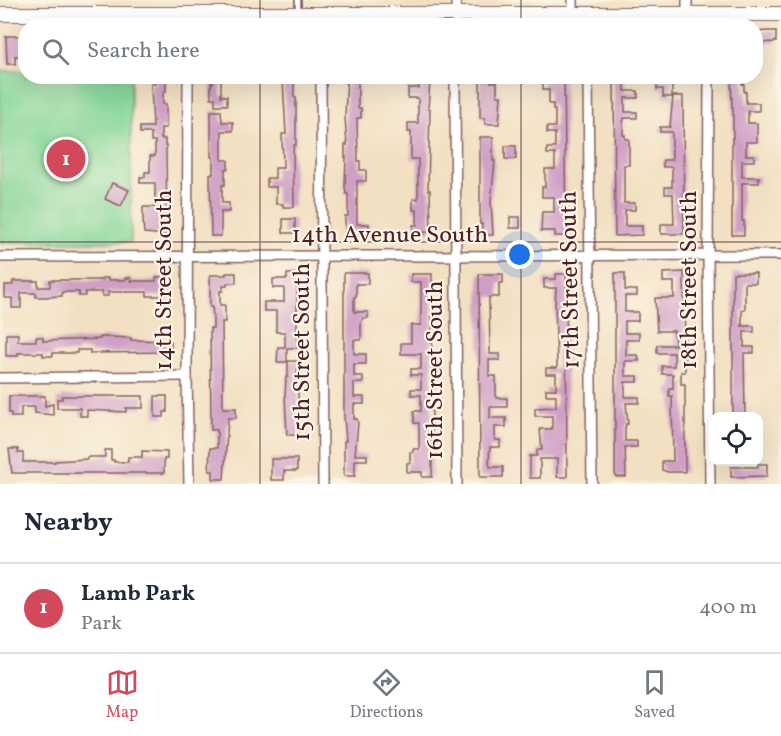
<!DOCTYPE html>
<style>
body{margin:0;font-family:Vollkorn,serif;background:#f6f6f7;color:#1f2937}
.controls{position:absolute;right:18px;bottom:18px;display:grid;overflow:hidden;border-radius:12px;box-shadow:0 6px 24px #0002}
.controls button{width:54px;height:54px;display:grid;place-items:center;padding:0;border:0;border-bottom:2px solid #e0e1e3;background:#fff;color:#1f2937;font:30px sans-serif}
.you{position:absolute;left:520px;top:255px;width:21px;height:21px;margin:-15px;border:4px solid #fff;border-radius:50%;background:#1a73e8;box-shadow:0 0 0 9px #1a73e833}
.badge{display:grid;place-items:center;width:39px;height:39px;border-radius:50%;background:#d1495b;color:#fff;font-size:20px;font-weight:700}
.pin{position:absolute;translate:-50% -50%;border:3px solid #fff;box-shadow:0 2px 6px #0006}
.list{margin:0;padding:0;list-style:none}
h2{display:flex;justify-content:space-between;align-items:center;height:78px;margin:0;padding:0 24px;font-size:26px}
h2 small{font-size:20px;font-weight:400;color:#747a83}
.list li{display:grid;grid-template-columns:39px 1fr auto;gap:18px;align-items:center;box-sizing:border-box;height:90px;padding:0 24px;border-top:2px solid #e0e1e3}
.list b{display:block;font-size:22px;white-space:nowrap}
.list p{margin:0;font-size:20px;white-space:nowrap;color:#747a83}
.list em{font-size:20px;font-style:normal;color:#747a83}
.icon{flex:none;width:33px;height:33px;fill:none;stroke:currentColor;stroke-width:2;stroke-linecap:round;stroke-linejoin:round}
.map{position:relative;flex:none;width:781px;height:484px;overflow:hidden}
.search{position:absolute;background:#fff;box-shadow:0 6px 24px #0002;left:18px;right:18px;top:18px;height:66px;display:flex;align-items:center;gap:15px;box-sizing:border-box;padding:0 21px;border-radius:24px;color:#747a83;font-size:22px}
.sheet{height:168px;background:#fff}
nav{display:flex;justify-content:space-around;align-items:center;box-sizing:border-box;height:84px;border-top:2px solid #e0e1e3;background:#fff;font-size:16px;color:#747a83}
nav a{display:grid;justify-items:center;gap:3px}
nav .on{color:#d1495b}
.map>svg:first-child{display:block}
</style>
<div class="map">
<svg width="781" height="484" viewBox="0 0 781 484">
<rect width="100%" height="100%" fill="#fcf5e5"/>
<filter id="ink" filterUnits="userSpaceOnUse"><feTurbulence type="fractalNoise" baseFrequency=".0167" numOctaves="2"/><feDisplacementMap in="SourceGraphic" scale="12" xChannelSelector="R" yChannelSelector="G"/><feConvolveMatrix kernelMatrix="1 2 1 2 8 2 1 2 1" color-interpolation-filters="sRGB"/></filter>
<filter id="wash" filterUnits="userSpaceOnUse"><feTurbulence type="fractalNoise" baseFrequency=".008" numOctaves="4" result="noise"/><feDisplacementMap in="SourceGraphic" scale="24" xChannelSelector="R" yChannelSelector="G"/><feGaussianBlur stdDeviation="1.35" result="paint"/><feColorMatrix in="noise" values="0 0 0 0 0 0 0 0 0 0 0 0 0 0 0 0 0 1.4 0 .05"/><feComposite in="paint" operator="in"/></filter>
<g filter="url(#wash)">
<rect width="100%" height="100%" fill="#f2e0c2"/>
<!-- green -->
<polygon fill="#81d597" stroke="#667a61" stroke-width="1.5" points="0,71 25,71 26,76 131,77 131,242 0,242"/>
<g id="blocks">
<!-- building -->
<g fill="#cf9fc6">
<polygon points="767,31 776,31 776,42 757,43 756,32"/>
<polygon points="6,36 21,36 21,39 26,39 26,54 24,56 15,56 15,64 7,64"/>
<polygon points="155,76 166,76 166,92 163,92 163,104 166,104 166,128 161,128 161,139 165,139 165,146 166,146 167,235 144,233 143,220 143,207 155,207 155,183 140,183 140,177 145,177 145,172 150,172 150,156 155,156 155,141 151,141 151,133 140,133 140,127 153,127 151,84 155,84"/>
<polygon points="213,76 221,76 221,96 227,96 227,105 215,105 215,98 211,98 211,83 213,83"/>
<polygon points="347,76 358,76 358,108 361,108 361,118 357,118 358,161 360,161 360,170 366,170 366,181 357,181 357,224 369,224 369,234 345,232 345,216 348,216 348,194 346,194 345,186 346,157 345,157 345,145 347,145 345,117"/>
<polygon points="480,76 490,76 491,82 497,82 497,96 501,96 499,124 485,124 485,118 480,118"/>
<polygon points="545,76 564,76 566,236 555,236 555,231 541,231 542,212 554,212 554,197 542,197 542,187 545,187 545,169 555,169 555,154 547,154 547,148 555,148 555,133 547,133 547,127 555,127 555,110 553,110 553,104 549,104 549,90 543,90 543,80 545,80"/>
<polygon points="614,76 625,76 625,91 638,91 638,98 625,98 625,112 637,112 637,118 624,118 623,123 623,135 625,135 625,139 629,139 629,165 624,165 624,203 635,203 635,210 625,210 625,226 642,226 642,235 615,236"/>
<polygon points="731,76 742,76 742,84 744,84 744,92 746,92 746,103 759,103 759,111 748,111 748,123 757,123 757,142 746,142 746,155 754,155 754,161 742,161 742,177 759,177 759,183 742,183 742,221 744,221 744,235 732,235 732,138 733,138 733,107 732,107"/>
<polygon points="657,79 672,79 672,97 663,97 663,89 657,89"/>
<polygon points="283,81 294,81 294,97 296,97 296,145 294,145 293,151 294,207 283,207 283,204 276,204 276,187 267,187 267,178 275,178 275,168 283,168 282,134 286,134"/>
<polygon points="419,81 430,81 428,109 430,109 428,190 430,190 431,232 424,232 424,234 413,234 413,225 417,225 417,210 413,210 413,199 418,199 418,159 411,159 411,132 408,132 408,123 418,123 418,98 408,98 408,88 419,88"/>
<polygon points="673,96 683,96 684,234 661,234 661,224 674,224 673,194 665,194 665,187 672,187 672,167 663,167 663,160 672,160 672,132 660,132 660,127 670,127"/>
<polygon points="211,111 221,111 222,122 233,122 233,131 222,131 222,160 228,160 228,169 225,169 225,185 222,185 222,203 229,203 229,212 221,212 221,236 211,236 210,174 213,174 213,157 211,157"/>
<polygon points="480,137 493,137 493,161 495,161 491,200 493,235 482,235 482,224 480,224"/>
<rect x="505" y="146" width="11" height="13"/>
<polygon points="112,183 129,190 121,206 105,199"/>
<rect x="510" y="217" width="10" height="11"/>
<rect x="283" y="219" width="12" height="14"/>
<polygon points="684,272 685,372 681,372 681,384 685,384 685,472 668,472 662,470 662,461 673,461 672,396 669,396 669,388 673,388 673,374 662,374 662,366 674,366 674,353 657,353 657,345 675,345 674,331 657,331 655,298 674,298 674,282 663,282 663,273"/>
<polygon points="226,273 236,273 236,283 227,283 227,286 223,286 223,291 220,291 220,305 225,305 225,322 222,322 223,408 236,408 236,418 228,418 224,479 213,479 213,471 209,471 210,448 217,448 217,430 211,430 210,328 213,328 213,316 212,307 210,307 210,275 226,275"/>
<polygon points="344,273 368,273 368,284 356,284 356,297 354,297 354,312 368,312 368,318 363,318 361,323 361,340 354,340 354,354 366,354 366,364 354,364 354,376 363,376 363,383 354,383 354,397 364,397 364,404 354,404 354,419 357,419 358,423 355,455 367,455 367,460 355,460 355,476 344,476 344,441 346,441 344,417"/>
<polygon points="615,273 625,273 625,290 637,290 637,296 625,296 625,312 638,312 638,321 625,321 625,333 639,333 639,340 626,340 626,355 638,355 639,361 625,361 625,376 638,376 638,382 625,382 625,397 639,397 639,403 626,403 628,424 626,424 625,428 625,441 637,441 637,447 625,447 626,477 616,477 615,473"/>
<polygon points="733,273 756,273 756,283 745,283 745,310 742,310 742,326 754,326 754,332 744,332 744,347 754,347 754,353 744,353 745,417 733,417"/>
<polygon points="287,274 297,274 297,348 287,348 287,362 277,362 278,347 285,347 285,332 276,332 276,311 264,311 264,302 284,302 284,288 273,288 273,279 287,279"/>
<polygon points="411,274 432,274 432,477 422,477 422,472 407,472 407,463 410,463 410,452 413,452 413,449 419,449 419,423 414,423 414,411 421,411 421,395 411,395 411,389 421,389 421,375 411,375 411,369 421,369 421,354 401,354 401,343 411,343 411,325 421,325 421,282 411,282"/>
<polygon points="479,274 503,274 503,283 499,283 499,297 489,297 490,354 500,354 500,360 489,360 489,376 496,376 496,398 507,398 507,407 490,407 490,418 506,418 506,427 495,427 495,440 500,440 500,447 490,447 489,462 490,467 503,467 503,477 480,477"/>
<polygon points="556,274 566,274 567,477 557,477 557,459 540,459 540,478 530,478 530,456 537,456 537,450 542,450 540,429 552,429 552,416 535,416 535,408 556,407 556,395 546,395 546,389 556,389 556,374 546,374 546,368 557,368 557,364 555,304 556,288 544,288 544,279 556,279"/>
<polygon points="156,277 168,277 164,296 147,296 147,292 108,292 108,296 102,296 102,292 85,292 85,296 79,296 79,292 62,292 62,296 43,297 36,297 36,293 21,293 21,308 12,308 12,298 5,298 5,285 13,285 13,281 38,281 38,287 50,287 50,280 102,280 102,278 108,278 108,280 125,280 125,278 131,278 131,281 156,281"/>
<polygon points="6,334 18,334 18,341 36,341 36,337 43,337 43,341 100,339 100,337 109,337 131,338 131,340 171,341 171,352 90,353 90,350 77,350 77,353 53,353 53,356 43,356 43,353 18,353 18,356 6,356"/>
<polygon points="288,361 298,361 296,387 298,387 299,435 287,435 285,397 286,377 288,377"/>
<polygon points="9,396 45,396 45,406 53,404 53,415 35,413 35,407 21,407 21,417 11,417 11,413 9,413"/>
<polygon points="62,396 143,396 143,408 126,408 126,412 87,410 87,416 80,416 80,408 57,408 57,399 62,399"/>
<polygon points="155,396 167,396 167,412 164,412 164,417 155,417"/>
<polygon points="9,449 18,449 18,453 23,453 23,462 55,462 55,461 87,459 87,457 105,457 105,450 111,450 111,460 114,460 114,462 128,462 128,457 142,457 142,451 167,452 167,459 164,459 164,473 12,473"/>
<polygon points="271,459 297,459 297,471 284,471 284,480 271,480"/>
<polygon points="758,464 767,464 767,476 731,477 731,467 758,467"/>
</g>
</g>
</g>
<g filter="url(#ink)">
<use href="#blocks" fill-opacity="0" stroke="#856360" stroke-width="1.5"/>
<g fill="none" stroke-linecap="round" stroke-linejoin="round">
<!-- lane casing -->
<g stroke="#856360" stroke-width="8">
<polyline id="lane" points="298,0 298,13"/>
</g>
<!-- street casing -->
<g stroke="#856360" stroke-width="12">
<g id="street">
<polyline points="188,13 188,26"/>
<polyline points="573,13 573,0"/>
<polyline points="588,13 588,26"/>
<polyline points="687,13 687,0"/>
<polyline points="320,26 320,13"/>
<polyline points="456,26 456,0"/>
<polyline points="188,76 187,376 189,484"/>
<polyline points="321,76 323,484"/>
<polyline points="455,76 457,484"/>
<polyline points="588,76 592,484"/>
<polyline points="709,76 708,255 710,484"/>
<polyline points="0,257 781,255"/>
<polyline points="0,378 187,376"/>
</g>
</g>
<!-- secondary casing -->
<g stroke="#856360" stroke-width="16">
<polyline id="secondary" points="0,14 781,14"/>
</g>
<!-- lane -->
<use href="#lane" stroke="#fff" stroke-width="4.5"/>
<!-- street -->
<use href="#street" stroke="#fff" stroke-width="9"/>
<!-- secondary -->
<use href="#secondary" stroke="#fff" stroke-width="14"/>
</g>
</g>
<!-- grid -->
<path fill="none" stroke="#4a1f2b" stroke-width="1.5" stroke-opacity="0.55" d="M260,0V26M521,0V26M260,76V484M521,76V484M0,242H781"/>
<g text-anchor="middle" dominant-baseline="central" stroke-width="4.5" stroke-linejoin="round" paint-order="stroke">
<!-- street labels -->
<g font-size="24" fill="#4a1f2b" stroke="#fcf5e5">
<text x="390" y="236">14th Avenue South</text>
<text transform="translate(165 280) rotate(-90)">14th Street South</text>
<text transform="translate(571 280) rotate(-91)">17th Street South</text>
<text transform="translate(690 280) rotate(-90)">18th Street South</text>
<text transform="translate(303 352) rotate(-90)">15th Street South</text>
<text transform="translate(436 370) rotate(-90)">16th Street South</text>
</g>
</g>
</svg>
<div class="controls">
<button><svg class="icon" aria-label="locate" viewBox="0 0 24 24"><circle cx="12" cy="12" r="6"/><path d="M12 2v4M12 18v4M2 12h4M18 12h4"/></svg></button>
</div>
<div class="you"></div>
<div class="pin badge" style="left:66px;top:159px">1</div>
<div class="search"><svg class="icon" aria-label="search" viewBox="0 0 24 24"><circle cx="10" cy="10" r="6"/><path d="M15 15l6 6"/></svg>Search here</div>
</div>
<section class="sheet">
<h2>Nearby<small></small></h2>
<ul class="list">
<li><span class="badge">1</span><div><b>Lamb Park</b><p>Park</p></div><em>400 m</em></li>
</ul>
</section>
<nav>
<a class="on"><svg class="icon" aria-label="map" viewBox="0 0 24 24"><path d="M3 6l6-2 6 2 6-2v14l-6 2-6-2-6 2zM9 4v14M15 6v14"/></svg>Map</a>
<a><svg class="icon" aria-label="directions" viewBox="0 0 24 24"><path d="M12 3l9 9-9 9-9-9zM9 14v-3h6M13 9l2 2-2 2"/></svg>Directions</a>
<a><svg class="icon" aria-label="saved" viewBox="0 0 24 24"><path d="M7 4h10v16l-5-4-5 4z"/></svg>Saved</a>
</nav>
